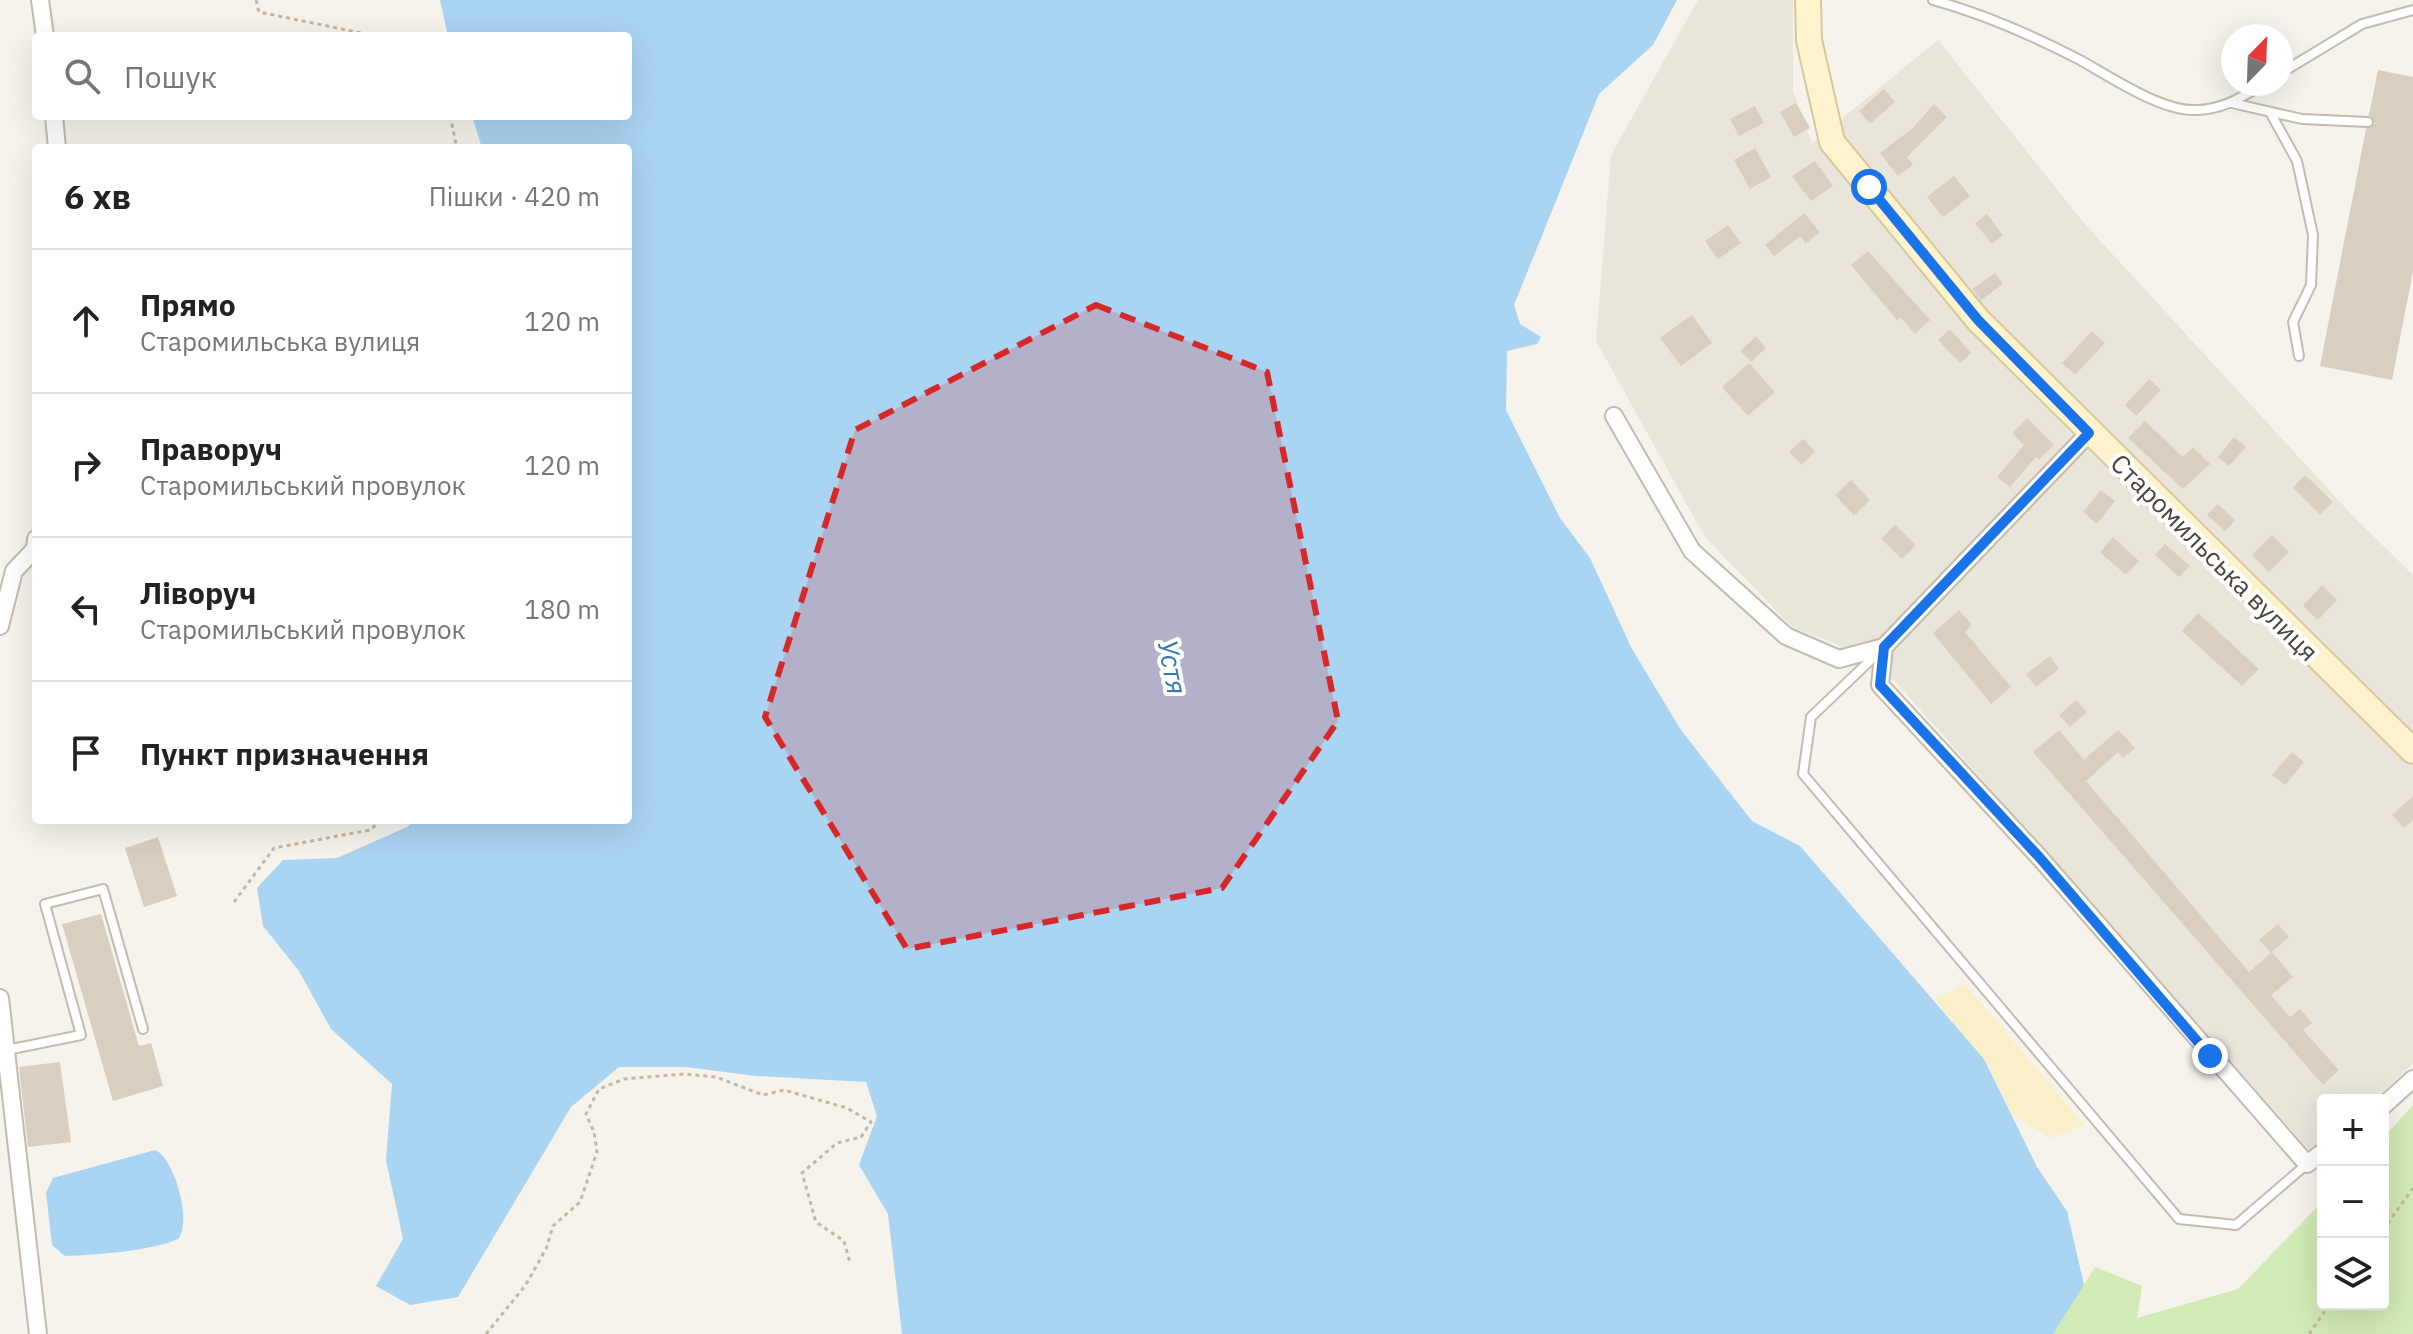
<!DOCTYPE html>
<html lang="uk">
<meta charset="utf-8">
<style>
body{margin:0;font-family:"IBM Plex Sans",sans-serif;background:#f6f6f6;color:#222}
.controls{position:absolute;right:24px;bottom:24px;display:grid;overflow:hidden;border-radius:8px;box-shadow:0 8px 32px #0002}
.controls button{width:72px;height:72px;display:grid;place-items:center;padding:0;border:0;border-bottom:2px solid #e0e0e0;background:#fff;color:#222;font:40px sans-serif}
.compass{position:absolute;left:2221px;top:24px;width:72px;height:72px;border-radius:50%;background:#fff;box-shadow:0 8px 32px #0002;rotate:23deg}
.stop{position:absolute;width:24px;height:24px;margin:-18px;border:6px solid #1a73e8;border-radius:50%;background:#fff}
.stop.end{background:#1a73e8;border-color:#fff;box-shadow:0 2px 8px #0008}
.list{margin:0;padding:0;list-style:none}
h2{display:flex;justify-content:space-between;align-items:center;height:104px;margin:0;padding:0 32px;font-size:34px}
h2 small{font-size:26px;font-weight:400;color:#767676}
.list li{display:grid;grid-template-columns:52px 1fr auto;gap:24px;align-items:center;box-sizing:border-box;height:144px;padding:0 32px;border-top:2px solid #e0e0e0}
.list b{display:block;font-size:30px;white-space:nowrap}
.list p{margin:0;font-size:26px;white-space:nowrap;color:#767676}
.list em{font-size:26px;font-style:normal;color:#767676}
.icon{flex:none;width:44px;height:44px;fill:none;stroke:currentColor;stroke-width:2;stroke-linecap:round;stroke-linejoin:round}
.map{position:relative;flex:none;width:2413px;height:1334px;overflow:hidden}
.search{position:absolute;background:#fff;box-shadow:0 8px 32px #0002;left:32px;top:32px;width:600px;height:88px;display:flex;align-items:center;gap:20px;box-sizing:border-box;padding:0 28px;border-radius:8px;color:#767676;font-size:30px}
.panel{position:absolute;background:#fff;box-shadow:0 8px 32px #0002;left:32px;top:144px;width:600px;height:680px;border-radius:8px}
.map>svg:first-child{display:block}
</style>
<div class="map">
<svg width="2413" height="1334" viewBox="0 0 2413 1334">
<rect width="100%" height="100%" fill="#f6f3ec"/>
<!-- residential -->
<polygon fill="#eae5da" points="1698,0 1793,0 1793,91 1812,143 1938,40 2083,222 2352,515 2413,575 2413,1064 2374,1100 2323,1100 2323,1141 2311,1152 1895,681 1834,643 1792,627 1705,537 1596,341 1611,155"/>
<!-- green -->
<polygon fill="#d2eab5" points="2413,1105 2413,1334 2053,1334 2095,1267 2142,1286 2137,1318 2238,1289 2323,1201 2323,1304 2383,1304 2383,1138"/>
<!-- sand -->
<polygon fill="#f9efc9" points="1965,984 2084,1125 2050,1138 2012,1115 1984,1059 1934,999"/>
<!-- water -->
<g fill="#a9d4f2">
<polygon points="440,0 1677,0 1653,45 1599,94 1514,305 1520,324 1541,337 1537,344 1507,351 1506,410 1560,518 1590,558 1632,649 1681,730 1752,821 1800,846 1984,1059 2037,1167 2067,1211 2084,1285 2053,1334 902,1334 888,1214 859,1165 877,1116 866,1082 756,1076 686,1067 619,1067 571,1107 458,1297 410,1305 376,1286 403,1239 386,1160 392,1084 331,1029 299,971 263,926 257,888 283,860 337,858 407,827 415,820 628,820 628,148 482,148 472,116 628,116 628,36 448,36"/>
<path d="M155,1150C175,1158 192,1223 178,1239C150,1251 97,1255 65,1256L52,1245L46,1193L53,1178Z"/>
</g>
<!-- building -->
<g fill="#d8cfc1">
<polygon points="2378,70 2413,77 2413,271 2392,380 2320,366 2366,129 2375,123 2369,115"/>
<polygon points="1884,89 1895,102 1870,124 1859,111"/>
<polygon points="1796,103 1810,128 1794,137 1780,112"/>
<polygon points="1934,104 1947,117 1907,157 1913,165 1898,176 1880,153 1913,128"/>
<polygon points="1755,106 1764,123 1739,136 1730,119"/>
<polygon points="1755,148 1771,177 1750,189 1734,160"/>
<polygon points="1815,161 1833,186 1811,201 1792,176"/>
<polygon points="1954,176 1970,196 1943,217 1927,197"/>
<polygon points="1804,213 1820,232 1806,244 1800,236 1774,256 1765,245"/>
<polygon points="1987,214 2003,235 1992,244 1975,223"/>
<polygon points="1728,225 1741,243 1718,259 1705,241"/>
<polygon points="1868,251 1930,320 1915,334 1900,317 1897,320 1851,265"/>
<polygon points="1995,273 2003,284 1981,300 1972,289"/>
<polygon points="1692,315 1712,343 1681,366 1660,338"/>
<polygon points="1950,329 1971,353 1960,363 1938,340"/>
<polygon points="2092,331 2105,343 2075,375 2062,363"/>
<polygon points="1756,336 1766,348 1751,362 1740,351"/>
<polygon points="1749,363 1775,392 1748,416 1722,387"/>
<polygon points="2149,379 2161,390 2136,416 2125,405"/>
<polygon points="2027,418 2054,445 2039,460 2036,457 2010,487 1997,477 2024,445 2012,433"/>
<polygon points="2145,421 2183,457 2193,447 2210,464 2183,489 2128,438"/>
<polygon points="2234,437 2246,447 2229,466 2218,457"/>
<polygon points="1803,439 1815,451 1802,465 1789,452"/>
<polygon points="2305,475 2333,502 2320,515 2293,488"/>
<polygon points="1851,480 1870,500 1854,516 1835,495"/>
<polygon points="2101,490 2115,501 2097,524 2083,512"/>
<polygon points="2218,504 2235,520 2225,531 2207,515"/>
<polygon points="1895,524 1916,545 1902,559 1881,539"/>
<polygon points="2272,535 2289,552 2269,572 2252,555"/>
<polygon points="2113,537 2139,561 2126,575 2100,552"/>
<polygon points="2165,544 2190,566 2179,577 2155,555"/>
<polygon points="2322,585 2337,600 2318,620 2303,606"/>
<polygon points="1959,610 1972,625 1965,632 2011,687 1991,704 1933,633"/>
<polygon points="2198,613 2259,669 2242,686 2182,631"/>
<polygon points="2050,656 2059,669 2036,687 2026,674"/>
<polygon points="2076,700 2087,712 2070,727 2059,715"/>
<polygon points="2059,730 2084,760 2118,730 2135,748 2123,758 2118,752 2086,781 2249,972 2271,953 2259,940 2278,924 2289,937 2272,952 2293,977 2271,995 2290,1017 2300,1009 2312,1023 2303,1030 2339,1070 2323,1085 2033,752"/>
<polygon points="2292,752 2304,762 2285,785 2272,775"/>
<polygon points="2413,796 2413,820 2404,828 2392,815"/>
<polygon points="158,837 177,896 144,907 125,848"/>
<polygon points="101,914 139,1046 151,1043 163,1086 113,1101 62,924"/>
<polygon points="60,1062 71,1142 28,1147 19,1067"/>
</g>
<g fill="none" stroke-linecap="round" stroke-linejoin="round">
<!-- lane casing -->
<g stroke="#c2bbae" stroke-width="12">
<g id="lane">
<path d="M1933,0C1983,14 2034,36 2080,60C2109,76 2162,112 2196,110C2222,110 2242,97 2264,84"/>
<polyline points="2281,73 2362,24 2413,10"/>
<polyline points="2232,103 2302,119 2368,122"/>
<polyline points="2270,112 2297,161 2313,235 2311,285 2293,322 2299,356"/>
<polyline points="1880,651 1811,717 1803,774 2179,1219 2236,1225 2307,1164"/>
<polyline points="7,1050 81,1035 45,904 103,889 143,1029"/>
</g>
</g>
<!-- street casing -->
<g stroke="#c2bbae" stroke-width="20">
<g id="street">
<polyline points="40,0 45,36"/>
<polyline points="54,116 57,148"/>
<polyline points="1614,416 1692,551 1786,636 1839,659 1884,647"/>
<polyline points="2089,433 1884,647 1880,685 2040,858 2307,1164 2323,1152"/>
<polyline points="0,626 14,571 35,549 36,539"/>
<polyline points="0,998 38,1334"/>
<polyline points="2383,1106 2413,1079"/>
</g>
</g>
<!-- secondary casing -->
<g stroke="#d6c79b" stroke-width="28">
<polyline id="secondary" points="1808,0 1809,40 1832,142 1978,320 2413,751"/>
</g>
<!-- path -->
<g stroke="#c4b79f" stroke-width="3" stroke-dasharray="4 4" stroke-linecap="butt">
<polyline points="256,0 259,12 376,36"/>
<polyline points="450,116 457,148"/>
<polyline points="234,902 274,848 370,830 382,820"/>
<polyline points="2383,1230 2413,1188"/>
<polyline points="486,1334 525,1286 546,1249 553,1226 580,1202 597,1152 594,1132 586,1114 599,1089 624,1079 684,1074 716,1077 763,1095 784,1090 847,1108 871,1122 861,1137 837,1143 802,1173 816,1222 844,1241 850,1263"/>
<polyline points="2309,1334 2330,1304"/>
</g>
<!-- lane -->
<use href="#lane" stroke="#fff" stroke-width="8"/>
<!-- street -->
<use href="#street" stroke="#fff" stroke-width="16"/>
<!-- secondary -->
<use href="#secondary" stroke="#fff3cd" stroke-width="24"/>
</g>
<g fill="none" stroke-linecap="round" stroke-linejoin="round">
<!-- route -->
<polyline stroke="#1a73e8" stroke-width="10" points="1869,187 1978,320 2089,433 1884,647 1880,685 2040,858 2210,1056"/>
</g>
<!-- marked area -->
<path fill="#d62828" fill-opacity="0.2" stroke="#d62828" stroke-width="6" stroke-dasharray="16 10" stroke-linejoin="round" d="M1096,305L1267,372L1338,721L1222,888L907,949L765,717L855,430Z"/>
<g text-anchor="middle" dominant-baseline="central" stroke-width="8" stroke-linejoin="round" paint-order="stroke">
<!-- street labels -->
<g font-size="26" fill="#4b4439" stroke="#fff">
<text transform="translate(2215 557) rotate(45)">Старомильська вулиця</text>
</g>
<!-- water labels -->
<g font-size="28" font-style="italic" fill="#2e7ab2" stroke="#fff">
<text transform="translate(1173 667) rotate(79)">Устя</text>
</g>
</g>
</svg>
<div class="controls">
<button>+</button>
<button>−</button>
<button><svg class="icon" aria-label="layers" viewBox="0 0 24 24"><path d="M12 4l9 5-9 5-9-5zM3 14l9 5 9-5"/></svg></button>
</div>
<svg class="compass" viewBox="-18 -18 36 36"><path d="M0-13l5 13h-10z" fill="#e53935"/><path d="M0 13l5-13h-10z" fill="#767676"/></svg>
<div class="stop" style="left:1869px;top:187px"></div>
<div class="stop end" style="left:2210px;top:1056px"></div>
<div class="search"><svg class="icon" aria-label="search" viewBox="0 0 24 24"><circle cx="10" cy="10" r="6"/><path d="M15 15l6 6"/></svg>Пошук</div>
<section class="panel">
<h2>6 хв<small>Пішки · 420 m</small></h2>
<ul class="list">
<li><svg class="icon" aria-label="ahead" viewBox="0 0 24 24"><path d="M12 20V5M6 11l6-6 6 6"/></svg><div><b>Прямо</b><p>Старомильська вулиця</p></div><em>120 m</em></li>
<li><svg class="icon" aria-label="right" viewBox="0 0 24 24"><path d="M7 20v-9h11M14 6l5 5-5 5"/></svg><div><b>Праворуч</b><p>Старомильський провулок</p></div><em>120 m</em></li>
<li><svg class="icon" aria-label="left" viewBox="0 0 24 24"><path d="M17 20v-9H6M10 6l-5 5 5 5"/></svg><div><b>Ліворуч</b><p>Старомильський провулок</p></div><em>180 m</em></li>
<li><svg class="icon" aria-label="arrive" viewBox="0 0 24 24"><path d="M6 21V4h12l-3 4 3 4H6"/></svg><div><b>Пункт призначення</b></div></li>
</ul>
</section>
</div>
